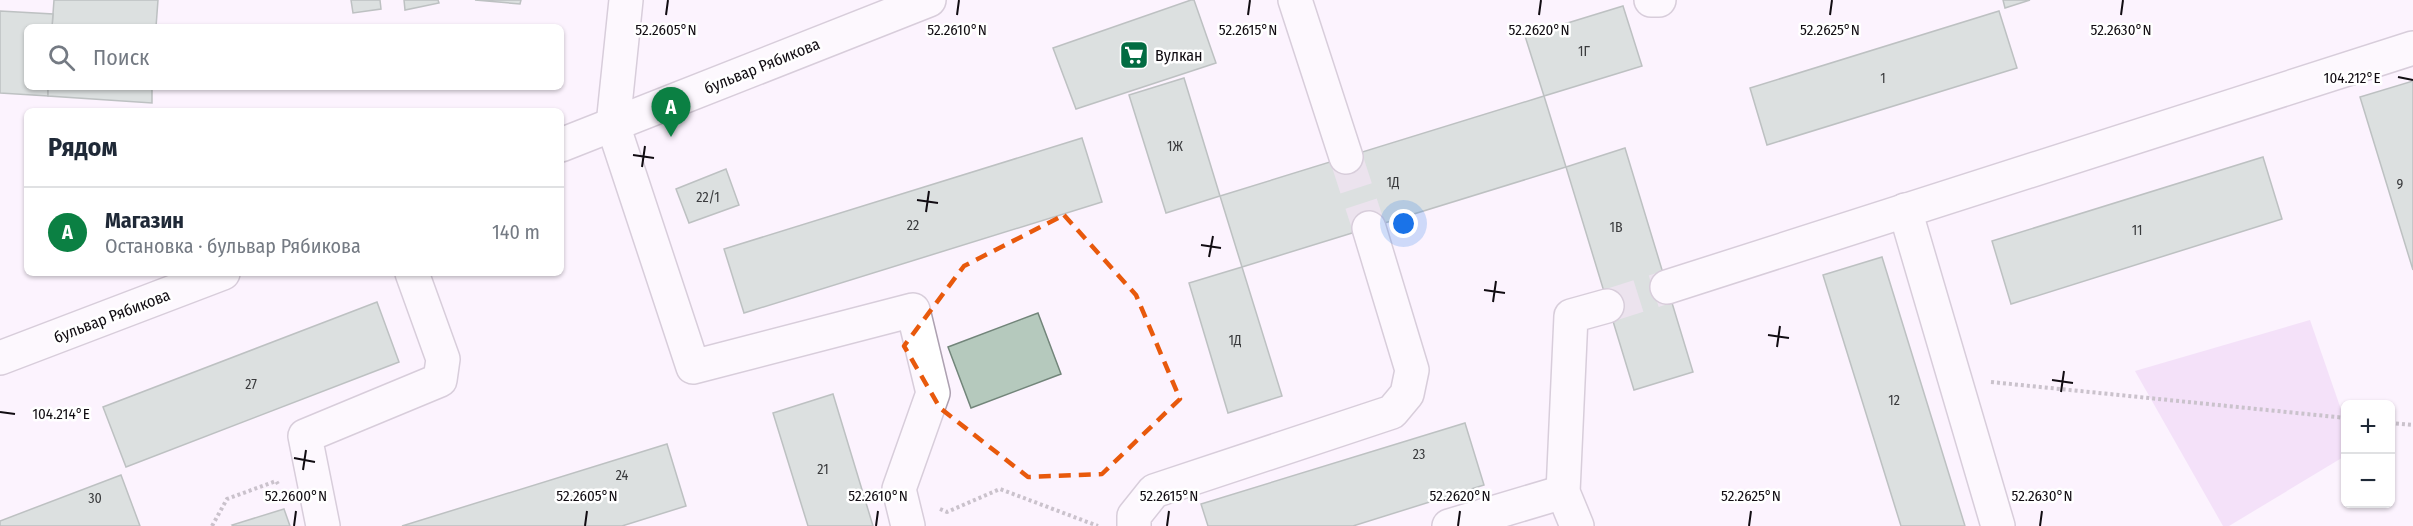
<!DOCTYPE html>
<html lang="ru">
<meta charset="utf-8">
<style>
body{margin:0;font-family:"Fira Sans Condensed",sans-serif;background:#f6f6f7;color:#1f2937}
.controls{position:absolute;right:18px;bottom:18px;display:grid;overflow:hidden;border-radius:9px;box-shadow:0 2px 4px #0004}
.controls button{width:54px;height:54px;display:grid;place-items:center;padding:0;border:0;border-bottom:2px solid #e0e1e3;background:#fff;color:#1f2937;font:30px sans-serif}
.you{position:absolute;left:1404px;top:224px;width:21px;height:21px;margin:-15px;border:4px solid #fff;border-radius:50%;background:#1a73e8;box-shadow:0 0 0 9px #1a73e833}
.badge{display:grid;place-items:center;width:39px;height:39px;border-radius:50%;background:#0b8043;color:#fff;font-size:20px;font-weight:700}
.pin{position:absolute;translate:-50% -50px;filter:drop-shadow(0 2px 3px #0008)}
.pin::after{content:'';position:absolute;top:32px;width:21px;height:18px;background:inherit;clip-path:polygon(0 0,100% 0,50% 100%)}
.list{margin:0;padding:0;list-style:none}
h2{display:flex;justify-content:space-between;align-items:center;height:78px;margin:0;padding:0 24px;font-size:26px}
h2 small{font-size:20px;font-weight:400;color:#747a83}
.list li{display:grid;grid-template-columns:39px 1fr auto;gap:18px;align-items:center;box-sizing:border-box;height:90px;padding:0 24px;border-top:2px solid #e0e1e3}
.list b{display:block;font-size:22px;white-space:nowrap}
.list p{margin:0;font-size:20px;white-space:nowrap;color:#747a83}
.list em{font-size:20px;font-style:normal;color:#747a83}
.icon{flex:none;width:33px;height:33px;fill:none;stroke:currentColor;stroke-width:2;stroke-linecap:round;stroke-linejoin:round}
.map{position:relative;flex:none;width:2413px;height:526px;overflow:hidden}
.search{position:absolute;background:#fff;box-shadow:0 2px 4px #0004;left:24px;top:24px;width:540px;height:66px;display:flex;align-items:center;gap:15px;box-sizing:border-box;padding:0 21px;border-radius:9px;color:#747a83;font-size:22px}
.panel{position:absolute;background:#fff;box-shadow:0 2px 4px #0004;left:24px;top:108px;width:540px;height:168px;border-radius:9px}
.map>svg:first-child{display:block}
</style>
<div class="map">
<svg width="2413" height="526" viewBox="0 0 2413 526">
<rect width="100%" height="100%" fill="#fcf3fe"/>
<!-- green -->
<polygon fill="#eacdf3" points="2310,320 2345,421 2345,456 2229,526 2223,526 2135,371"/>
<!-- building -->
<g fill="#b5c9bd" stroke="#72857a" stroke-width="1.5">
<polygon points="54,0 158,0 156,27 52,27"/>
<polygon points="351,0 380,0 381,9 353,13"/>
<polygon points="404,0 438,0 439,3 405,10"/>
<polygon points="475,0 521,0 520,4"/>
<polygon points="1191,0 1194,0 1216,63 1076,109 1053,48"/>
<polygon points="2003,0 2030,0 2005,8"/>
<polygon points="1623,6 1642,66 1544,96 1525,36"/>
<polygon points="0,11 53,14 52,27 27,27 27,87 48,87 48,96 0,93"/>
<polygon points="1999,11 2017,68 1767,145 1750,88"/>
<polygon points="1184,78 1220,196 1166,213 1129,95"/>
<polygon points="2413,81 2413,270 2360,97"/>
<polygon points="48,87 152,87 152,103 48,96"/>
<polygon points="1544,96 1566,167 1242,267 1220,196"/>
<polygon points="1082,138 1102,202 744,313 724,249"/>
<polygon points="1625,148 1693,372 1634,390 1566,167"/>
<polygon points="2263,157 2282,219 2011,304 1992,241"/>
<polygon points="726,169 739,205 689,223 676,189"/>
<polygon points="1882,257 1965,526 1901,526 1823,275"/>
<polygon points="1242,267 1282,396 1228,413 1189,283"/>
<polygon points="377,302 399,362 126,467 103,407"/>
<polygon points="1038,313 1061,374 971,408 948,347"/>
<polygon points="833,394 873,526 808,526 773,413"/>
<polygon points="1465,423 1484,485 1353,526 1208,526 1201,504"/>
<polygon points="667,444 686,506 622,526 402,526"/>
<polygon points="121,475 140,526 0,526 0,521"/>
<polygon points="284,509 290,526 233,526 232,525"/>
</g>
<g fill="none" stroke-linecap="round" stroke-linejoin="round">
<!-- minor-tunnel -->
<g stroke="#d9d0db" stroke-width="33" stroke-dasharray="33 16" stroke-linecap="butt">
<polyline points="1346,157 1369,228"/>
<polyline points="1607,306 1667,287"/>
</g>
<!-- minor casing -->
<g stroke="#ada1b1" stroke-width="36">
<g id="minor">
<polyline points="626,0 613,125 693,367 913,310 933,393 899,489 908,526"/>
<polyline points="1295,0 1346,157"/>
<polyline points="1651,0 1659,0"/>
<polyline points="561,145 929,0"/>
<polyline points="1905,210 1998,526"/>
<polyline points="1667,287 2413,48"/>
<polyline points="0,358 223,273"/>
<polyline points="323,526 305,436 440,380 443,359 412,273"/>
<polyline points="1134,526 1134,516 1154,491 1392,412 1407,394 1412,370 1369,228"/>
<polyline points="1449,526 1563,492"/>
<polyline points="1577,526 1563,492 1571,316 1607,306"/>
</g>
</g>
<!-- path -->
<g stroke="#8f8891" stroke-width="4" stroke-dasharray="3 3" stroke-linecap="butt">
<polyline points="1991,382 2346,418"/>
<polyline points="2390,423 2413,425"/>
<polyline points="940,509 947,512 1000,489 1098,526"/>
<polyline points="212,526 227,499 276,481 278,484"/>
</g>
<!-- minor -->
<use href="#minor" stroke="#fff" stroke-width="33"/>
</g>
<!-- marked area -->
<path d="M0 0H2413V526H0ZM1064,215L1136,295L1180,399L1102,474L1028,477L940,408L904,346L964,266Z" fill="#fcf3fe" fill-opacity=".55" fill-rule="evenodd"/>
<path fill="none" stroke="#e8590c" stroke-width="4.5" stroke-dasharray="12 8" stroke-linejoin="round" d="M1064,215L1136,295L1180,399L1102,474L1028,477L940,408L904,346L964,266Z"/>
<!-- ticks -->
<path fill="none" stroke="#110c12" stroke-width="2" d="M666,15L668,0M957,15L959,0M1248,15L1250,0M1539,15L1541,0M1830,15L1832,0M2121,15L2123,0M2398,77L2413,80M633,155L654,158M642,167L645,146M917,200L938,203M926,212L929,191M1201,245L1221,248M1209,257L1213,236M1484,290L1505,293M1493,302L1496,281M1768,335L1789,338M1777,347L1780,326M2052,380L2073,383M2061,392L2064,371M0,412L15,414M294,458L315,462M303,470L306,450M294,526L296,511M585,526L587,511M876,526L878,511M1167,526L1169,511M1458,526L1460,511M1749,526L1751,511M2040,526L2042,511"/>
<!-- icons -->
<defs>
<g id="supermarket-square" transform="scale(1.5)"><rect x="-9" y="-9" width="18" height="18" rx="4" fill="#026c42" stroke="#fff"/><path d="M-6-5.5h2.5l.6 2H6L4.5 2H-2.5L-4.4-4H-6ZM-1.5 3.2a1.3 1.3 0 1 0 .1 0ZM3 3.2a1.3 1.3 0 1 0 .1 0Z" fill="#fff"/></g>
</defs>
<g fill-rule="evenodd">
<use href="#supermarket-square" x="1134" y="55"/>
</g>
<g text-anchor="middle" dominant-baseline="central" stroke-width="5" stroke-linejoin="round" paint-order="stroke">
<!-- number labels -->
<g font-size="14" fill="#3a3b3d">
<text x="1584" y="51">1Г</text>
<text x="1883" y="78">1</text>
<text x="1175" y="146">1Ж</text>
<text x="1393" y="182">1Д</text>
<text x="2400" y="184">9</text>
<text x="708" y="197">22/1</text>
<text x="913" y="225">22</text>
<text x="1616" y="227">1В</text>
<text x="2137" y="230">11</text>
<text x="1235" y="340">1Д</text>
<text x="251" y="384">27</text>
<text x="1894" y="400">12</text>
<text x="1419" y="454">23</text>
<text x="823" y="469">21</text>
<text x="622" y="475">24</text>
<text x="95" y="498">30</text>
</g>
<!-- poi labels -->
<g font-size="16" fill="#110c12" stroke="#fff" text-anchor="start">
<text x="1155" y="55">Вулкан</text>
</g>
<!-- street labels -->
<g font-size="16" fill="#110c12" stroke="#fff">
<text transform="translate(762 66) rotate(-22)">бульвар Рябикова</text>
<text transform="translate(112 316) rotate(-21)">бульвар Рябикова</text>
</g>
</g>
<g font-size="15" text-anchor="middle" fill="#110c12" stroke="#fff" stroke-width="5" stroke-linejoin="round" paint-order="stroke">
<text x="957" y="35">52.2610°N</text>
<text x="1248" y="35">52.2615°N</text>
<text x="1830" y="35">52.2625°N</text>
<text x="2121" y="35">52.2630°N</text>
<text x="666" y="35">52.2605°N</text>
<text x="1539" y="35">52.2620°N</text>
<text x="2352" y="83">104.212°E</text>
<text x="61" y="419">104.214°E</text>
<text x="296" y="501">52.2600°N</text>
<text x="587" y="501">52.2605°N</text>
<text x="878" y="501">52.2610°N</text>
<text x="1169" y="501">52.2615°N</text>
<text x="1460" y="501">52.2620°N</text>
<text x="1751" y="501">52.2625°N</text>
<text x="2042" y="501">52.2630°N</text>
</g>
</svg>
<div class="controls">
<button>+</button>
<button>−</button>
</div>
<div class="you"></div>
<div class="pin badge" style="left:671px;top:137px">A</div>
<div class="search"><svg class="icon" aria-label="search" viewBox="0 0 24 24"><circle cx="10" cy="10" r="6"/><path d="M15 15l6 6"/></svg>Поиск</div>
<section class="panel">
<h2>Рядом<small></small></h2>
<ul class="list">
<li><span class="badge">A</span><div><b>Магазин</b><p>Остановка · бульвар Рябикова</p></div><em>140 m</em></li>
</ul>
</section>
</div>
